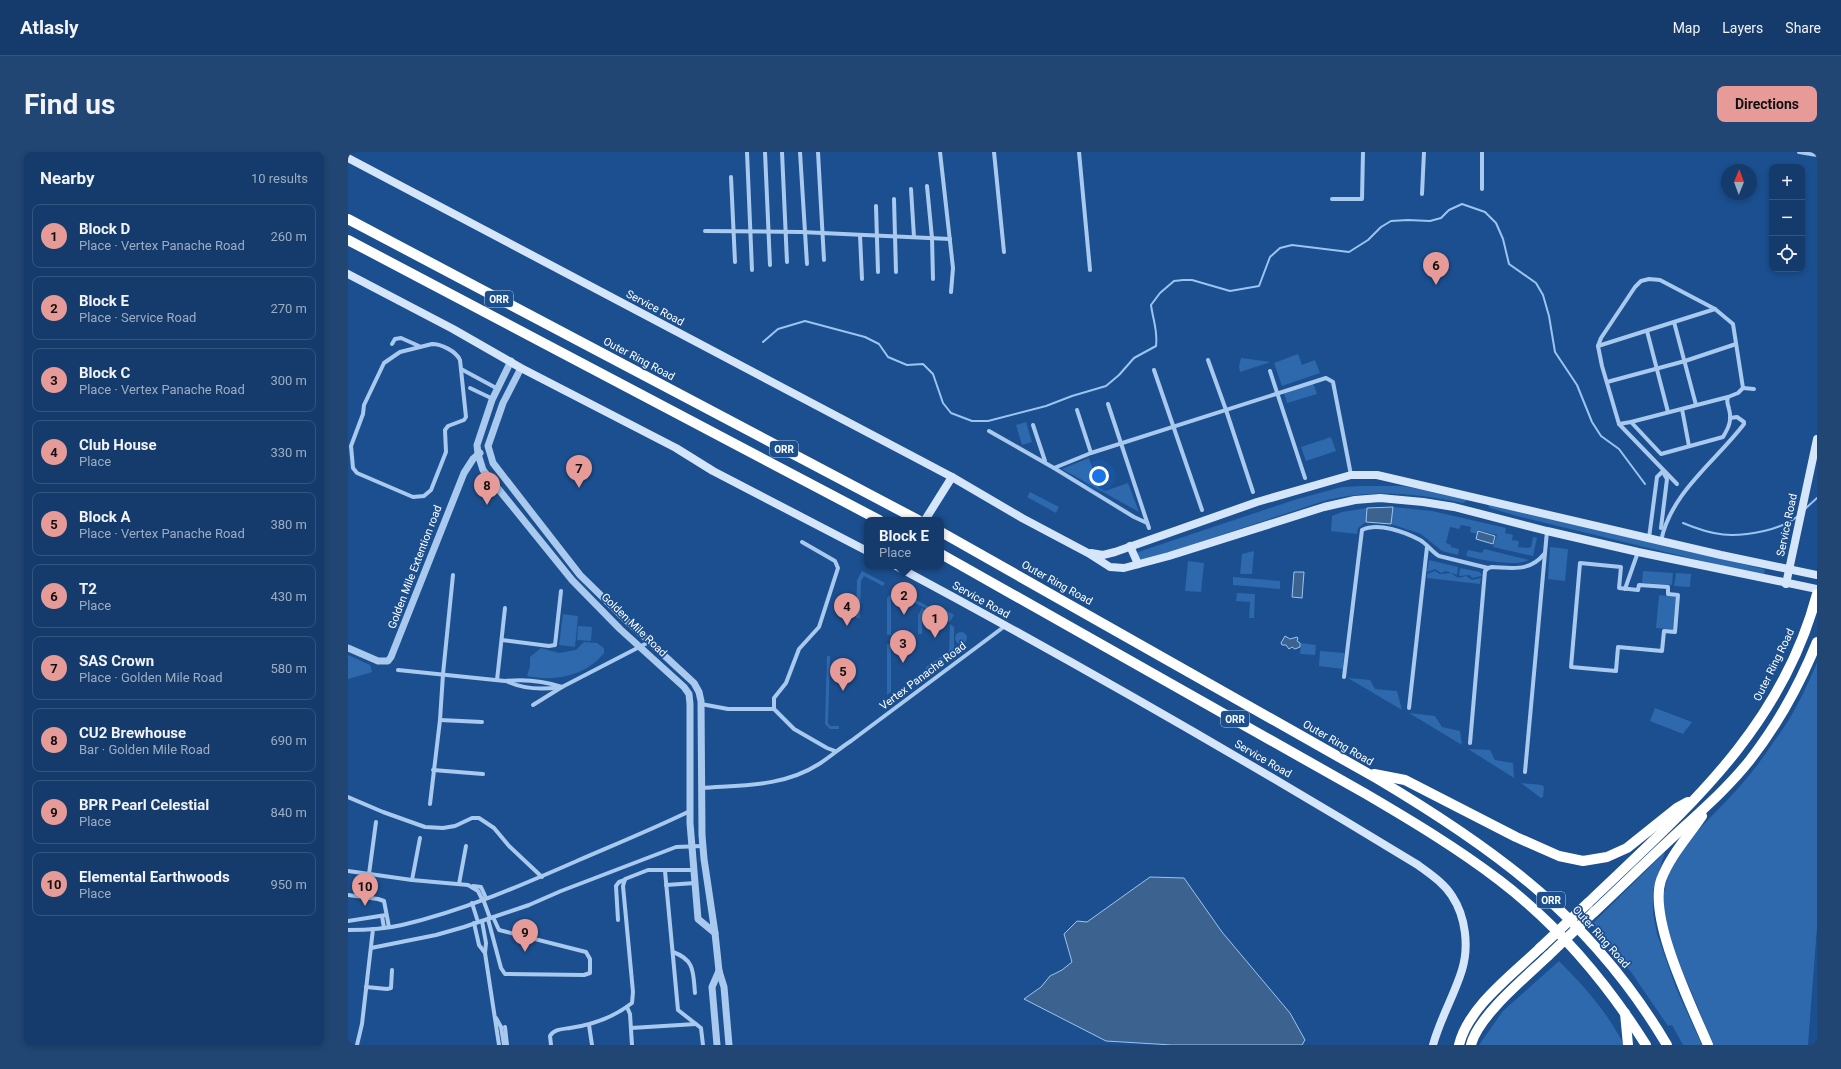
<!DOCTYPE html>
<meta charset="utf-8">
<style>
body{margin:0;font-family:Roboto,sans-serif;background:#214673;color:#f1f3f6}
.controls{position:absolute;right:12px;top:12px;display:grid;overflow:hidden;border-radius:8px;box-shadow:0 2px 6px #0003}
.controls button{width:36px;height:36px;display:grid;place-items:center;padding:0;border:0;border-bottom:1px solid #33557e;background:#143b6b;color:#f1f3f6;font:20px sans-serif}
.compass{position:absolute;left:1373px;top:12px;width:36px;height:36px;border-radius:50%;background:#143b6b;box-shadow:0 2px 6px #0003;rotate:1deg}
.you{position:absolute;left:751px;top:324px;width:14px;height:14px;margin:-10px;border:3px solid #fff;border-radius:50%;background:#1a73e8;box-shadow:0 0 0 6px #1a73e833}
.badge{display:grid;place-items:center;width:26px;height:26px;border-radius:50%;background:#e69b98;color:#111;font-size:13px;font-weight:700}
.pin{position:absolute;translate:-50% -33px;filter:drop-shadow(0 1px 2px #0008)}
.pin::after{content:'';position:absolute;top:21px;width:14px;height:12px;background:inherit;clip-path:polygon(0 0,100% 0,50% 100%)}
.popup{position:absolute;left:516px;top:365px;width:80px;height:52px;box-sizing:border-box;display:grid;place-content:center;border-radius:8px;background:#143b6b;filter:drop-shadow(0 1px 3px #0005);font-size:13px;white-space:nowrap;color:#9dadc1}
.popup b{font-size:15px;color:#f1f3f6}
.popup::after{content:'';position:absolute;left:50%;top:100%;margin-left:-8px;border:8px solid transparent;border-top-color:#143b6b}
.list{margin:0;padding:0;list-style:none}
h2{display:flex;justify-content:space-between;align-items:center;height:52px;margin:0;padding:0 16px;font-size:17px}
h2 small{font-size:13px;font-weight:400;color:#9dadc1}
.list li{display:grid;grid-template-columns:26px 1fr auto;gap:12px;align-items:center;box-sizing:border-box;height:64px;margin:0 8px 8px;padding:0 8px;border:1px solid #33557e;border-radius:8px}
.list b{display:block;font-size:15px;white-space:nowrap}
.list p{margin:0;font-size:13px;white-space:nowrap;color:#9dadc1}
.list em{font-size:13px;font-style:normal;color:#9dadc1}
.icon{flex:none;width:22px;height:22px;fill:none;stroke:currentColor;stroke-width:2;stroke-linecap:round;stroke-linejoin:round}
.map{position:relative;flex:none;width:1469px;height:893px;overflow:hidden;border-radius:8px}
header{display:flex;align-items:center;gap:24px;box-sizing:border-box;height:56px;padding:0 20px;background:#143b6b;border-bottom:1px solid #33557e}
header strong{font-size:19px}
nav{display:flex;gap:22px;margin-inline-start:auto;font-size:14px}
.intro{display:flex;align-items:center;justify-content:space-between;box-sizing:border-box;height:96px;padding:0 24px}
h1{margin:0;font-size:28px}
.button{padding:10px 18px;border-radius:8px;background:#e69b98;color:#111;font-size:14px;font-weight:700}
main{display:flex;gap:24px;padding:0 24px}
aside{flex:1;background:#143b6b;border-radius:8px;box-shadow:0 2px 6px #0003}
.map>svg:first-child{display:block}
</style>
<header>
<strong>Atlasly</strong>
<nav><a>Map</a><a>Layers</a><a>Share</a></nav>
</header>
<div class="intro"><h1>Find us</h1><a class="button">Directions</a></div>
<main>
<aside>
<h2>Nearby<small>10 results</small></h2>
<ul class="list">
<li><span class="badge">1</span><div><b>Block D</b><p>Place · Vertex Panache Road</p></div><em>260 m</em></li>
<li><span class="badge">2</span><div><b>Block E</b><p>Place · Service Road</p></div><em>270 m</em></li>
<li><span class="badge">3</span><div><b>Block C</b><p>Place · Vertex Panache Road</p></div><em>300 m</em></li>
<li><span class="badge">4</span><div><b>Club House</b><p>Place</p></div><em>330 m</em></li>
<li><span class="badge">5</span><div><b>Block A</b><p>Place · Vertex Panache Road</p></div><em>380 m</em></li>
<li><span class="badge">6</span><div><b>T2</b><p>Place</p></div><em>430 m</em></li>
<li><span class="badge">7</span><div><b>SAS Crown</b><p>Place · Golden Mile Road</p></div><em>580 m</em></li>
<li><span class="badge">8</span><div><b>CU2 Brewhouse</b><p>Bar · Golden Mile Road</p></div><em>690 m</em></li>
<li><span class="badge">9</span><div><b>BPR Pearl Celestial</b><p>Place</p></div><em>840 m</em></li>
<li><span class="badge">10</span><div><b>Elemental Earthwoods</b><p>Place</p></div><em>950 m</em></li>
</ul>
</aside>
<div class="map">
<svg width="1469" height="893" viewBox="0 0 1469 893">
<rect width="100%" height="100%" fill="#1b4f8f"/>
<!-- green -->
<g fill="#2e69ad">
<polygon points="950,202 954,213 967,208 972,221 934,234 926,211"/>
<polygon points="893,206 923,210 892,220 891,214"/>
<polygon points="965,231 969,242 939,251 936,241"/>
<polygon points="678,270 684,290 674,293 668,273"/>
<polygon points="983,285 988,299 958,309 953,295"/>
<polygon points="741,306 751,336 757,339 780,331 791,360 714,317"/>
<path d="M1015,334H1054L1122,346L1115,351C1067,341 1027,337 979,348L794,409L791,407L789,404L790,400L949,347L994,335Z"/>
<polygon points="682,340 711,355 708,361 679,345"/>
<polygon points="1141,351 1416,417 1417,419 1416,422 1379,415 1169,364 1142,356 1140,354"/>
<polygon points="1045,355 1084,359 1158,376 1157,381 1165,383 1164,388 1171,389 1170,395 1179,396 1183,395 1185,385 1189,386 1185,404 1145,395 1149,383 1130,378 1129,382 1122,380 1123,375 1113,373 1111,377 1102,375 1098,391 1103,393 1103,395 1111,397 1110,403 1094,399 1073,382 1043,372"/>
<polygon points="1019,356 1018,370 1010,376 1009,382 983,379 984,364 994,360"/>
<polygon points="1202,395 1220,397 1217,429 1200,427"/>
<path d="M1136,397L1181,408C1166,415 1134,408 1118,404L1120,398L1134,401Z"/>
<polygon points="906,399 904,422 892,422 894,402"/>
<polygon points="1081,408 1110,415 1109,423 1098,419 1093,421 1087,417 1079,420"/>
<polygon points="840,409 856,411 853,440 837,439"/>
<polygon points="1112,416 1132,420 1134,423 1133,424 1124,426 1122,423 1111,424"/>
<polygon points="514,419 537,431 535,434 516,424 513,429 512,466 508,466 509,428"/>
<polygon points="1087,419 1092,422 1103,421 1110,426 1118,424 1124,428 1133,426 1132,432 1079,426 1079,422"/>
<polygon points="1295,419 1325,421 1324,433 1294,431"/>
<polygon points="1328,421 1343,422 1342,435 1326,434"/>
<polygon points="885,425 932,429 932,437 885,433"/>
<polygon points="548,436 551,439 543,448 543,483 539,483 539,446"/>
<polygon points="553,440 589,459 588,462 550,442"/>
<polygon points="889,441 907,442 906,466 901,466 902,450 888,449"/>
<polygon points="1311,443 1328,445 1325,478 1308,476"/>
<polygon points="574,456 577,458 574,464 574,482 570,482 570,463"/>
<polygon points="594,456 606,463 602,470 590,463"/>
<polygon points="215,462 230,464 227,495 211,493"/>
<polygon points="602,472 606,475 606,501 578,520 578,515 601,499"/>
<polygon points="230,474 244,475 243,489 229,488"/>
<circle cx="613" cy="486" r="6"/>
<path d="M236,490L249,491L256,496V501C238,524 206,530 179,524L182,514V505L193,496L211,501L228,498Z"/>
<polygon points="953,491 968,493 967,503 952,502"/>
<polygon points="539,492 543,492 543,540 539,543"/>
<polygon points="972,499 996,501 995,517 971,514"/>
<polygon points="0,503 22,513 24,520 0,527"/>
<polygon points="479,504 482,504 480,571 482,574 491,574 491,577 482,577 477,572"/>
<path d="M1469,511V775L1460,893H1365C1359,879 1354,865 1348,851C1336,821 1319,792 1316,759C1311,704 1361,671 1392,634C1405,620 1416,604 1427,588C1445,565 1457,538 1469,511Z"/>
<polygon points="1000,526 1022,528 1027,537 1049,539 1054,558"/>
<polygon points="1307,556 1344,570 1335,582 1302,569"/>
<polygon points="1061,561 1087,564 1094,575 1112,579 1114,593"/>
<polygon points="1120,597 1142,598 1147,608 1165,611 1166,626"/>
<polygon points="1173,631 1194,633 1196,635 1195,645 1193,646"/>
<polygon points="1317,700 1305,739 1305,761 1309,782 1328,836 1354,893 1335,893 1324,873 1320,874 1283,820 1244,772"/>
<path d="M1211,809C1236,834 1260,861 1276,893H1131L1155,859Z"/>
</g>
<!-- water -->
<g fill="#3c6290" stroke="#9cc4f0">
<polygon points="1045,355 1043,372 1018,370 1019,356"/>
<polygon points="1130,379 1147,384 1145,392 1128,387"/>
<polygon points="946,420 956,420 954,446 944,445"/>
<polygon points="497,446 507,446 507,461 492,461 492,451 497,450"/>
<polygon points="937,484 942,487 949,485 950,486 949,489 952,491 952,495 947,497 944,495 941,497 938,493 934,493 933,491"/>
<polygon points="802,725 836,726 874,780 942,861 957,888 954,893 824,893 758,889 676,847 693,835 702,824 714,818 724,810 716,782 729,769 739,770"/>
</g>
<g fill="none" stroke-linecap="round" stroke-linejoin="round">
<!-- stream -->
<g stroke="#9cc4f0" stroke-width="2">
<path d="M415,190L430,177L457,169L517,185L531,192L540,205L559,213L575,212L585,222L595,251L603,261L624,269H640L698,254L724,244L758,234L771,223L786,206L808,194C810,179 805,168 803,153L812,141L826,129L835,128H844L882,139L911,134L922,105L932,96L944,93L1001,100L1020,88L1033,75L1043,69L1060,68L1082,69L1093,66L1101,58L1114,52L1137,60L1148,71L1155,87L1161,112L1188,131L1195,143L1201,164L1207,200L1229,233L1244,270L1253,284L1271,297L1297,332"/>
<polyline points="1457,357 1469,346"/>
<path d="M1335,371C1366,384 1384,386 1416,379C1429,376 1440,372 1450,364"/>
</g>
<!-- minor -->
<g stroke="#a9c9ee" stroke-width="4">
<polyline points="399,0 404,118"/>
<polyline points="417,0 422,113"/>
<polyline points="434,0 439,110"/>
<polyline points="452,0 459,112"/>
<polyline points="470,0 476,108"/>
<polyline points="592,0 605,116 603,140"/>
<polyline points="646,0 656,100"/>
<polyline points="731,0 742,118"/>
<polyline points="1451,0 1469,3"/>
<polyline points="383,25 387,110"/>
<polyline points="579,34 584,86 585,127"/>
<polyline points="563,37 566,85"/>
<polyline points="1134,37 1134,0"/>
<polyline points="1074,42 1076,0"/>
<polyline points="546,47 548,120"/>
<polyline points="984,47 1014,47 1015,0"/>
<polyline points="528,54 530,120"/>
<polyline points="357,79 453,80 602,87"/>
<polyline points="512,83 514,127"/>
<polyline points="1326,170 1348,253"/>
<polyline points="1299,179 1320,260"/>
<polyline points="44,192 47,187 53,186 71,194"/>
<path d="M84,192C93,192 108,199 112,208L118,265L116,268L100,274L97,278L98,300L83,338L76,344L65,345L9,321L5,316L3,294L15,262L16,253L36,211L52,200Z"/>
<polyline points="1250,194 1367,157"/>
<polyline points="860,208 878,258 905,340"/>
<polyline points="113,217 150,237"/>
<polyline points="806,218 854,358"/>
<polyline points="922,219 957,326"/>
<polyline points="1259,230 1337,209 1388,192"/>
<polyline points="122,236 145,247"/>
<polyline points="1395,236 1406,237"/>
<polyline points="760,252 801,376"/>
<polyline points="1334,257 1341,294"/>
<polyline points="729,258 743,301"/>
<polyline points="1271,272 1283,270"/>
<polyline points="685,273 697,309"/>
<polyline points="641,279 706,316 786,365 799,371"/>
<polyline points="706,316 743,301 978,226 985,230 1003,323"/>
<path d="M1329,332L1271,272L1254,214L1250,194L1253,186L1287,135L1293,129L1301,127L1312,128L1367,157L1385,172L1395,236L1390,241L1380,245C1378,250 1380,252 1381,257C1384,268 1381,275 1375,285L1313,302L1283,270L1380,245"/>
<polyline points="1313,376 1319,327 1316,322"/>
<polyline points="1301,386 1309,325 1315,319"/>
<path d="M1313,389C1323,340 1367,310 1396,272V270L1389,265L1382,266"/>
<polygon points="1232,411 1273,415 1271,436 1290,438 1291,433 1320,435 1320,442 1330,443 1327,480 1316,479 1314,499 1270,495 1268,519 1223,515"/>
<polyline points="1277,437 1290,400"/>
<polyline points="154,488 201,494 207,493 213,439"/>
<path d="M50,518L157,529C176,527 196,529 214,535"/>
<path d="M996,525L1014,378C1030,370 1057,380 1072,388C1079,392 1084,400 1091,404L1140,416"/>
<polyline points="149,528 157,456"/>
<path d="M158,529C175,537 194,538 212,535"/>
<polyline points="353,552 380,557 426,557 446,577 479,596 487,599"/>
<polyline points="185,553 214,535 301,490"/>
<polyline points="1061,556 1079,395"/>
<polyline points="426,557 426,546 438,531 451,497 471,475 490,416 487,409 454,390"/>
<polyline points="92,568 134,570"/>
<path d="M1122,591L1137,419L1140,416L1144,415C1166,416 1182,420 1197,401"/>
<polyline points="85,618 135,622"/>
<polyline points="1177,620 1199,379"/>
<path d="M354,636C394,633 435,635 471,612C482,605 492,596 503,589L657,474"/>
<polyline points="0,645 35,660 77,675 95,676 107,674 124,666 131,666 146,676 161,694 194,725"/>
<polyline points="82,652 92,568 95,522 105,423"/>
<polyline points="0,719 64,728 120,733 130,739 134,747"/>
<polyline points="317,719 330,858 353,876 355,893"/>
<polyline points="21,722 28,670"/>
<polyline points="64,728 72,686"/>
<polyline points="111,732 118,694"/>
<polyline points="318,733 347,731"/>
<polyline points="125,734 133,735 138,746"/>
<polyline points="0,743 30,747 36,749 41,775"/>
<polyline points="135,747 142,766"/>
<polyline points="124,751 130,770"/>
<polyline points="34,764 36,776"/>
<polyline points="140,767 153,816 157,822 236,823 242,821 242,807 238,800 151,778 145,765"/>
<polyline points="270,768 268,734 271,730 277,728"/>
<polyline points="0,769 38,763"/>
<polyline points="134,769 138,791 137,801 151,893"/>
<polyline points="126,771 131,793 137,801"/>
<path d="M0,778C18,778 37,777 54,773C115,759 174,733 231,708C268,692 305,677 342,659"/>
<polyline points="23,796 88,783 116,775 181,753 213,739 328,695 355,694"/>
<path d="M325,800C347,808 345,820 347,841"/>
<polyline points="18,835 39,837 43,836 44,818"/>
<polyline points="279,855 282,862 284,893"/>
<polyline points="148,866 153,875 156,893"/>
<polyline points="241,873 244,893"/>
<polyline points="157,875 159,893"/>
<polyline points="283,876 348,872"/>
<polyline points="9,893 14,872 25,777"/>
<path d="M203,893L202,884C206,877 215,877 222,876C243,873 266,865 284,851L285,840L275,734L277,727L300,718H345"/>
</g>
<!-- tertiary -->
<g stroke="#a9c9ee" stroke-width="7">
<polyline points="163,209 144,248 129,293 130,302 135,318 224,428 272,477 336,535 341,542 342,552 342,671 350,767 367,781 356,707 354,683 353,549 351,540 346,531 278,468 232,423 145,311 140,294 155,251 173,216"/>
<polyline points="0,496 30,509 40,509 43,505 116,321 125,307 132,301"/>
<polyline points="367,781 371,819 376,835 381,893"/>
<polyline points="369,893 364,835 371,819"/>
</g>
<!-- secondary -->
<g stroke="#d6e6fa" stroke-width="8">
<polyline points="0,6 604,325 674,366 740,401 762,415 776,416 821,404 976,355 1007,348 1032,346 1075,350 1106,355 1199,379 1290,400 1469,437"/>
<polyline points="0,122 105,177 173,216 328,296 365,319 519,399"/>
<polyline points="577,368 604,325"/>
<polyline points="782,394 790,412"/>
<polyline points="743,401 755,403 767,400 909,350 1003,323 1029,323 1373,403 1469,423"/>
<path d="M548,414C725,509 899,609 1070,713C1082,722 1096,731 1104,744C1118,765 1121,795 1114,818C1106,844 1092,867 1085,893"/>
<polyline points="1438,432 1469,287"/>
</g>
<!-- motorway -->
<g stroke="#fff" stroke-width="10">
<polyline points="0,67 570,368"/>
<polyline points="0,88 531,368"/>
<path d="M593,380L1028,626C1151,699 1245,768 1319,893"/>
<path d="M593,402L1018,642C1064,669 1109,696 1151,728C1210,773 1259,831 1298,893"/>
<polyline points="1026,622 1057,628 1168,685 1211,704 1235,709 1259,705 1279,696 1329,656 1340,650"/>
<path d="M1354,664C1339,686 1322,704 1313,728C1300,767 1344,855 1360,893"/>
<path d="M1240,751C1337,658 1433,578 1469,442"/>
<path d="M1246,760C1277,731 1307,701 1338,673C1361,652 1383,632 1402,608C1430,572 1452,532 1469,490"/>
<polyline points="1277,861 1280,893"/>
<path d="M1111,893C1120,855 1165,822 1192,796"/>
<path d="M1123,893C1130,864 1178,825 1200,804"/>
</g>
<!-- motorway-bridge -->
<g stroke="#fff" stroke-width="10">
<polyline points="1192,796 1240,751"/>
<polyline points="1200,804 1246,760"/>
</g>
</g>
<g text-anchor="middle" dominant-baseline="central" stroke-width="3.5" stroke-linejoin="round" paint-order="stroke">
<!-- shield labels -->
<g fill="#1b4f8f" stroke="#bbcadd" stroke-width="1">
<rect x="137" y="139" width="28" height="16" rx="3"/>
<rect x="422" y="289" width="28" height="16" rx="3"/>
<rect x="873" y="559" width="28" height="16" rx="3"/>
<rect x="1189" y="740" width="28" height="16" rx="3"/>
</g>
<g font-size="10" font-weight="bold" fill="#fff">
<text x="151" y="147">ORR</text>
<text x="436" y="297">ORR</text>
<text x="887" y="567">ORR</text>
<text x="1203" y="748">ORR</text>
</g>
<!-- street labels -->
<g font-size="11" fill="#fff" stroke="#1b4f8f">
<text transform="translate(307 156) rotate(28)">Service Road</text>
<text transform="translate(291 207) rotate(28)">Outer Ring Road</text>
<text transform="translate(1439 373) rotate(-78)">Service Road</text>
<text transform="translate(67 415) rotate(-69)">Golden Mile Extention road</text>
<text transform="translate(709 431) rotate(29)">Outer Ring Road</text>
<text transform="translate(633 448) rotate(29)">Service Road</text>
<text transform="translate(286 473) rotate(44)">Golden Mile Road</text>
<text transform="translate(1426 513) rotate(-64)">Outer Ring Road</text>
<text transform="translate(575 524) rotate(-37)">Vertex Panache Road</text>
<text transform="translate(990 591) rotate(30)">Outer Ring Road</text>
<text transform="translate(915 607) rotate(30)">Service Road</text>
<text transform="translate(1253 785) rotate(48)">Outer Ring Road</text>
</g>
</g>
</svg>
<div class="controls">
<button>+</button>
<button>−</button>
<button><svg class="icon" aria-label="locate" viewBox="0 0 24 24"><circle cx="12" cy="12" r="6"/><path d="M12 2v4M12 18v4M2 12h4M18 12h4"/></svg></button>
</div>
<svg class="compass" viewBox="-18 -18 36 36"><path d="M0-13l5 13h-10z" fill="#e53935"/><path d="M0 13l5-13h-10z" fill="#9dadc1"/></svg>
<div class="you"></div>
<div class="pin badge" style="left:587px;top:486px">1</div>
<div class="pin badge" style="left:556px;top:463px">2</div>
<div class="popup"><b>Block E</b>Place</div>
<div class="pin badge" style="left:555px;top:511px">3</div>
<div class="pin badge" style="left:499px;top:474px">4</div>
<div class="pin badge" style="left:495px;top:539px">5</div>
<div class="pin badge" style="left:1088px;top:133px">6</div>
<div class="pin badge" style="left:231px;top:336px">7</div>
<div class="pin badge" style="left:139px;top:353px">8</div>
<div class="pin badge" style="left:177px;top:800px">9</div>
<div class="pin badge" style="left:17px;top:754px">10</div>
</div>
</main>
